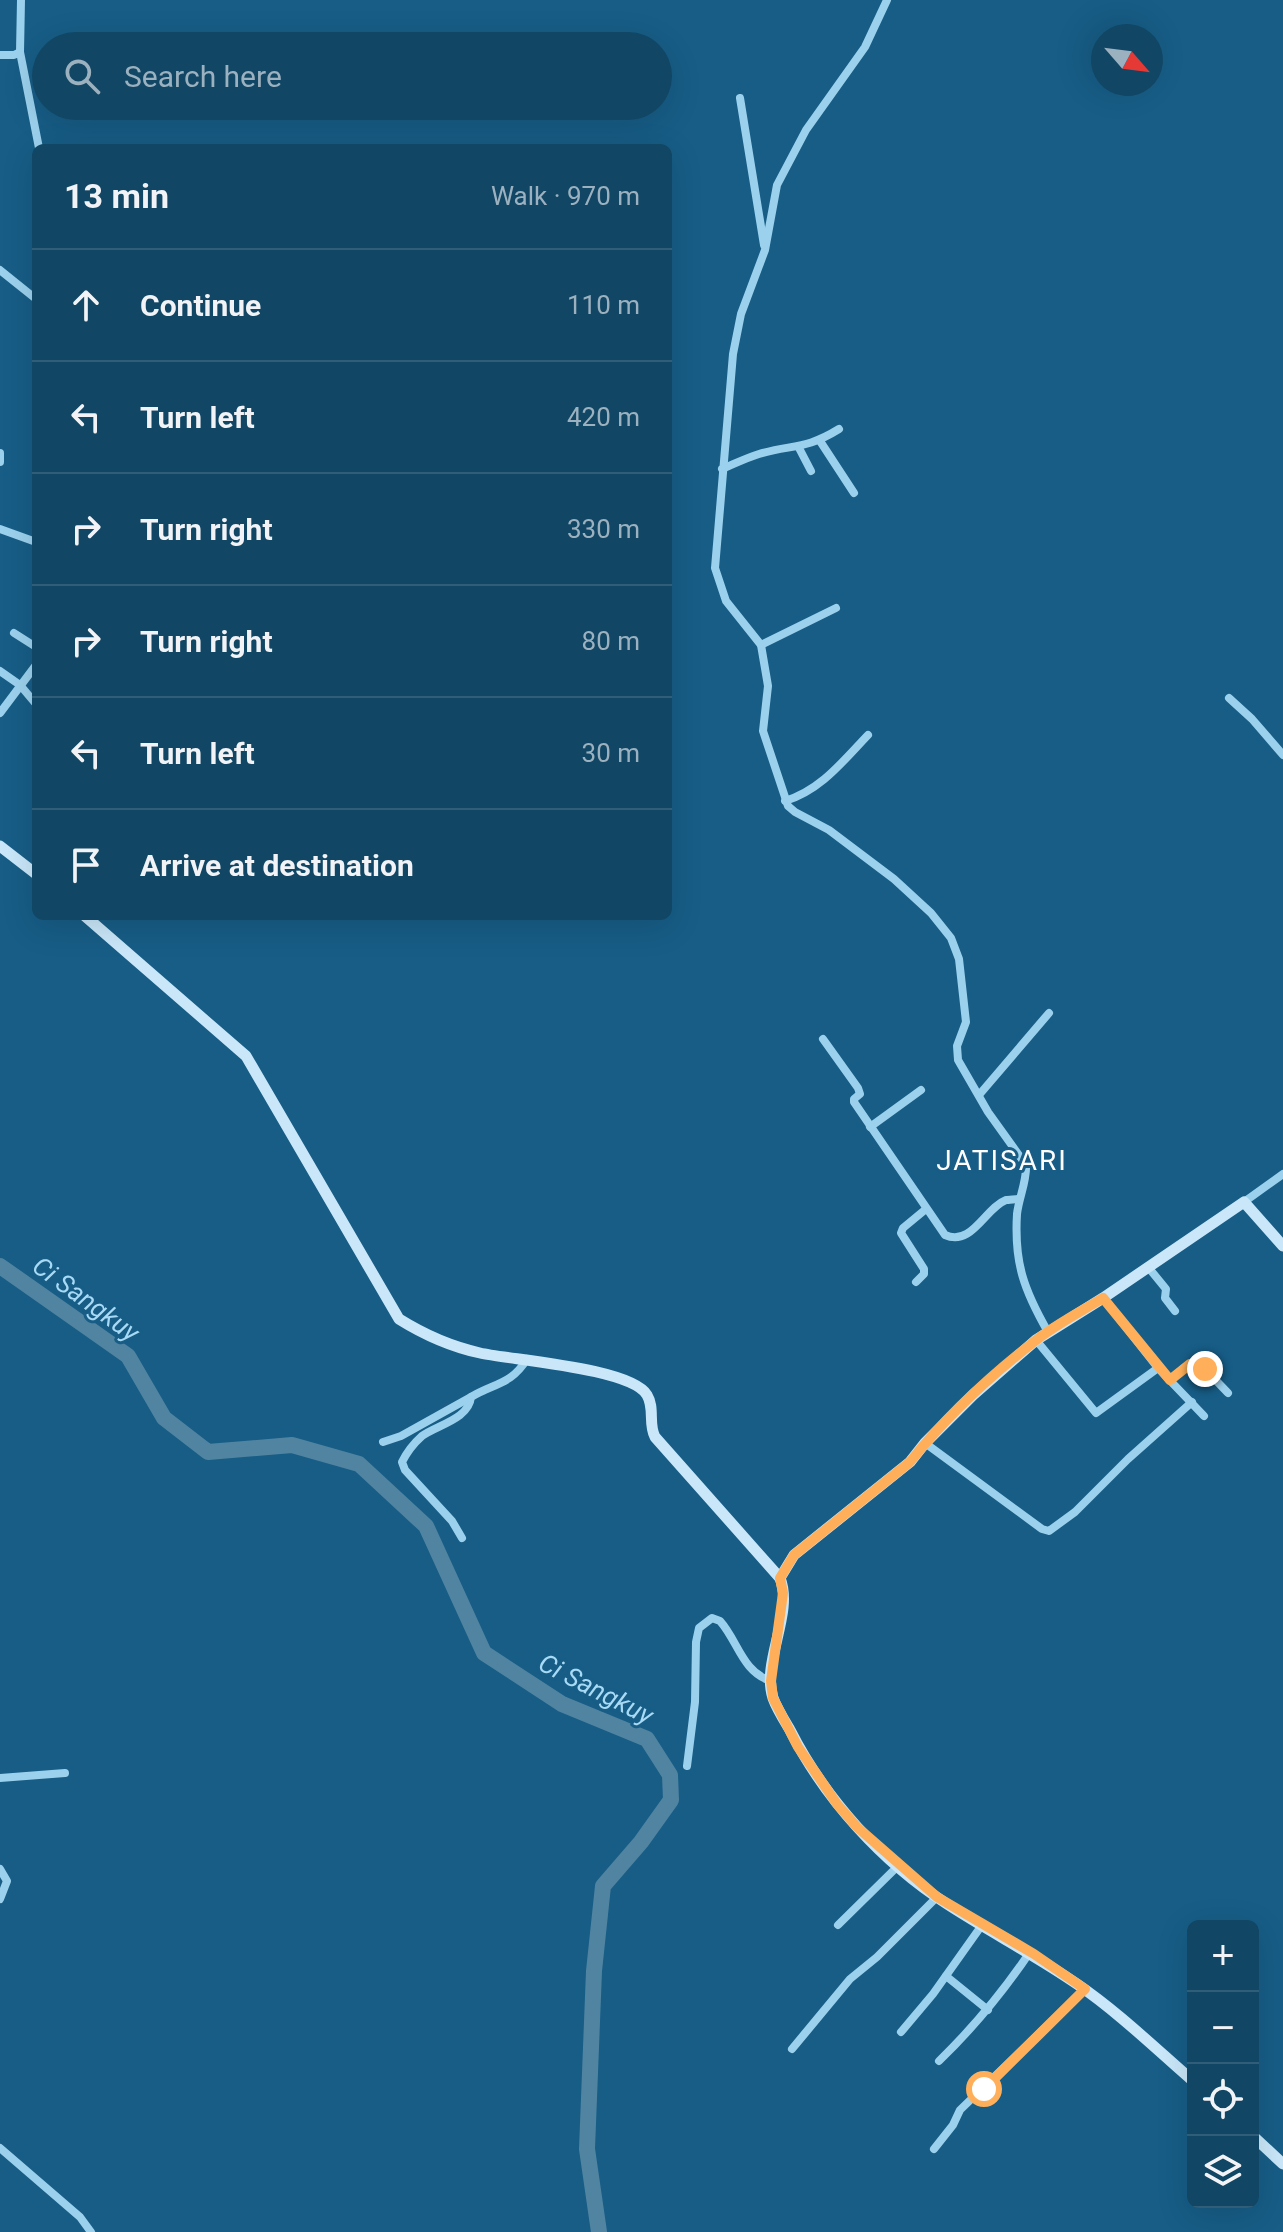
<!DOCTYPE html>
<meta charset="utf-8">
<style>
body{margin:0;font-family:Roboto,sans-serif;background:#1a4d6a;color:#f1f3f6}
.controls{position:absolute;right:24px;bottom:24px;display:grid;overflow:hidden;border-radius:12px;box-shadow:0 8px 32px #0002}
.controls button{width:72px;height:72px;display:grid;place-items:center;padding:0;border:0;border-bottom:2px solid #305e78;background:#114664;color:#f1f3f6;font:40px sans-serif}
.compass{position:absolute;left:1091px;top:24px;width:72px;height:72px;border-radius:50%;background:#114664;box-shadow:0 8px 32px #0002;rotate:118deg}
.stop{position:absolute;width:24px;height:24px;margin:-18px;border:6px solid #ffaf59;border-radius:50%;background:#fff}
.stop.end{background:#ffaf59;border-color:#fff;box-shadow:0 2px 8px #0008}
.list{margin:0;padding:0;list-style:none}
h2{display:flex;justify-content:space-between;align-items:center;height:104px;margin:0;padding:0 32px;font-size:34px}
h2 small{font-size:26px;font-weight:400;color:#9cb1bf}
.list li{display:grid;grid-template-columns:52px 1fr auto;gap:24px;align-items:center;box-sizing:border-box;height:112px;padding:0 32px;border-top:2px solid #305e78}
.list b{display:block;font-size:30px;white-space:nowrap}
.list em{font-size:26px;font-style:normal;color:#9cb1bf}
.icon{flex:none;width:44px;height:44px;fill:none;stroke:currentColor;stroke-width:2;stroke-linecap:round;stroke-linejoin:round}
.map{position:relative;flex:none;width:1283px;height:2232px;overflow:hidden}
.search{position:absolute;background:#114664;box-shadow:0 8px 32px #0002;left:32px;top:32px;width:640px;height:88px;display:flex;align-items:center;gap:20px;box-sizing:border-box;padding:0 28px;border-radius:44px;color:#9cb1bf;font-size:30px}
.panel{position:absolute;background:#114664;box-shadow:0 8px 32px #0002;left:32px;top:144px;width:640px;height:776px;border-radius:12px}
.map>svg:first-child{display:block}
</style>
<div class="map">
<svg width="1283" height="2232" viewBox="0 0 1283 2232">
<rect width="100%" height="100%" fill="#175d86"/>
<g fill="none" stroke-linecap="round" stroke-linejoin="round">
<!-- river -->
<polyline stroke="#5184a1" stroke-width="16" points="0,1266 128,1356 164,1418 208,1452 292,1445 359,1464 426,1526 484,1653 562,1704 647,1739 670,1775 671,1800 641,1842 603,1886 594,1971 587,2149 599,2232"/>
<!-- street -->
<g stroke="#9cd1ed" stroke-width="8">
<path d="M887,0L865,47L806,130L777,185L765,250L741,314L733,354L715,568L726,601L761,645L768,686L763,731L788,806L795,812L829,830L894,879L931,913L951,938L959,959L966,1022L957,1046L958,1060L988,1112L1026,1165C1027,1181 1019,1197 1017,1214C1014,1263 1024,1290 1048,1332"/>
<polyline points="20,52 39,148"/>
<polyline points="0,55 14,55 20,52 21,0"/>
<polyline points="740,98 764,245"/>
<polyline points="0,270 36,299"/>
<polyline points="820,441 854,493"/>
<polyline points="799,448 811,471"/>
<polyline points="0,453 0,462"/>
<path d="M722,469C734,464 746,458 759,454C793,444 805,450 839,429"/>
<polyline points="0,529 36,542"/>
<polyline points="14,633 36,647"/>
<polyline points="761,645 836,608"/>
<polyline points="0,671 20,685 36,704"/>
<polyline points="1229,698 1252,719 1283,755"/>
<polyline points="0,713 36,665"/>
<path d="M785,801C821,790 843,761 868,735"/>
<path d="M823,1039L858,1088L860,1094L854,1099V1102L945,1235C972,1247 985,1208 1006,1200C1008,1200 1017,1199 1019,1199"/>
<polyline points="979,1095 1049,1013"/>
<polyline points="870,1127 921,1090"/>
<polyline points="1244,1202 1283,1174"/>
<polyline points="1148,1267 1166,1289 1165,1298 1175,1311"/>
<polyline points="916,1282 924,1274 924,1269 901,1233 903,1228 926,1209"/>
<polyline points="1103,1298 1158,1368 1204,1416"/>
<polyline points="1036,1340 1096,1413 1158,1368"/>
<polyline points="1170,1380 1185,1367 1195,1364 1205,1369 1228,1393"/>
<polyline points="383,1442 401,1436 471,1397"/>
<polyline points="925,1443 1042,1529 1049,1531 1075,1512 1128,1459 1192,1402"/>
<path d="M462,1538L452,1521L405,1470L402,1462C407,1452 413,1444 422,1436C437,1425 469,1419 471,1397C494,1383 511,1385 527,1359"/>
<path d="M687,1766L695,1702L696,1642L699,1628L712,1618L720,1621C738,1641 742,1672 771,1681"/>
<polyline points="0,1778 65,1773"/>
<polyline points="0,1869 7,1881 0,1899"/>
<polyline points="838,1925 899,1865"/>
<polyline points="946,1976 988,2010"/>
<polyline points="901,2032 933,1994 982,1925"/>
<polyline points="792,2049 850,1979 877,1957 937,1897"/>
<path d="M939,2061C974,2027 1003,1992 1030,1952"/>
<polyline points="0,2148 80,2217 91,2232"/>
<polyline points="934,2149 953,2125 960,2110 1085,1989"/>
</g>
<!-- secondary -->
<g stroke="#c9e7f9" stroke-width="11">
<polyline points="0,846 36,874"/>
<path d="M85,916L246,1056L399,1319C423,1334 453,1347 480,1353C511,1360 631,1368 647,1395C655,1408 648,1424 655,1437L780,1578C794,1614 761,1662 773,1698C777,1709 784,1720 790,1730C825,1799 882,1862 947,1904C990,1932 1035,1955 1077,1984C1118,2012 1155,2048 1193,2081"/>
<polyline points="780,1578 794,1555 910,1462 925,1443 973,1395 1036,1340 1103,1298 1244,1202 1283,1246"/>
<polyline points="1253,2136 1283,2164"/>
</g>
</g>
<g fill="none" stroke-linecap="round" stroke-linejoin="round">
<!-- route -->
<path stroke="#ffaf59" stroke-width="10" d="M984,2089L1085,1989L1034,1954L937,1897L857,1827L837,1804L798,1747L773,1698L771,1681L783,1593L780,1578L794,1555L910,1462C945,1418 990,1376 1035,1341C1055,1325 1080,1312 1103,1298L1170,1380L1190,1364L1205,1369"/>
</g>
<g text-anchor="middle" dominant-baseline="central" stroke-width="6" stroke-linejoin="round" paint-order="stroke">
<!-- water labels -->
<g font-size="26" font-style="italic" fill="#a8daf5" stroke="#175d86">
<text transform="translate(86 1299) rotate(36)">Ci Sangkuy</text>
<text transform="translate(596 1689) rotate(27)">Ci Sangkuy</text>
</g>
<!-- quarter labels -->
<g font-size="28" letter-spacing="2" fill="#fff" stroke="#175d86">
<text x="1002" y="1160">JATISARI</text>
</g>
</g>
</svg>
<div class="controls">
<button>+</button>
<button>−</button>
<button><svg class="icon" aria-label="locate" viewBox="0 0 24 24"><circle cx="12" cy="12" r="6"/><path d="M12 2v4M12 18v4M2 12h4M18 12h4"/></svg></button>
<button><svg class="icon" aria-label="layers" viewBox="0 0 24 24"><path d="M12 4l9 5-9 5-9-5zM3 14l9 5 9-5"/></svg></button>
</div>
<svg class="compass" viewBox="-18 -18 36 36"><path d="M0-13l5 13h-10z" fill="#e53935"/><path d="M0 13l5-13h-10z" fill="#9cb1bf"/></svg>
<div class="stop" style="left:984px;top:2089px"></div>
<div class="stop end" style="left:1205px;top:1369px"></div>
<div class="search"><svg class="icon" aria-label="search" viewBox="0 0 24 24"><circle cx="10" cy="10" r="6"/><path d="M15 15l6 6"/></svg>Search here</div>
<section class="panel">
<h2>13 min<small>Walk · 970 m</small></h2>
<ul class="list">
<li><svg class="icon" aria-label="ahead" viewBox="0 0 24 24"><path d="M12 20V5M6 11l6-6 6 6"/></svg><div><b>Continue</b></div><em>110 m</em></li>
<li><svg class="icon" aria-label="left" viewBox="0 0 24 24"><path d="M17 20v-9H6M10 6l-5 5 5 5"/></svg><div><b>Turn left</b></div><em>420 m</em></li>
<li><svg class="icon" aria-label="right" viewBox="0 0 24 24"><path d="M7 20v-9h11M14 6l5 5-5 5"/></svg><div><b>Turn right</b></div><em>330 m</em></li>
<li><svg class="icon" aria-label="right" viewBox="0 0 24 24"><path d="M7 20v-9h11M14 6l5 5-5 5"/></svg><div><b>Turn right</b></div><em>80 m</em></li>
<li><svg class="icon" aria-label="left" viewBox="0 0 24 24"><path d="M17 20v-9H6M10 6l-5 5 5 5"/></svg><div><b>Turn left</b></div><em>30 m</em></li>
<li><svg class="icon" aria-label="arrive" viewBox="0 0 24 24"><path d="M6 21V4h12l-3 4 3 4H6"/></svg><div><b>Arrive at destination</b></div></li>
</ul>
</section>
</div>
